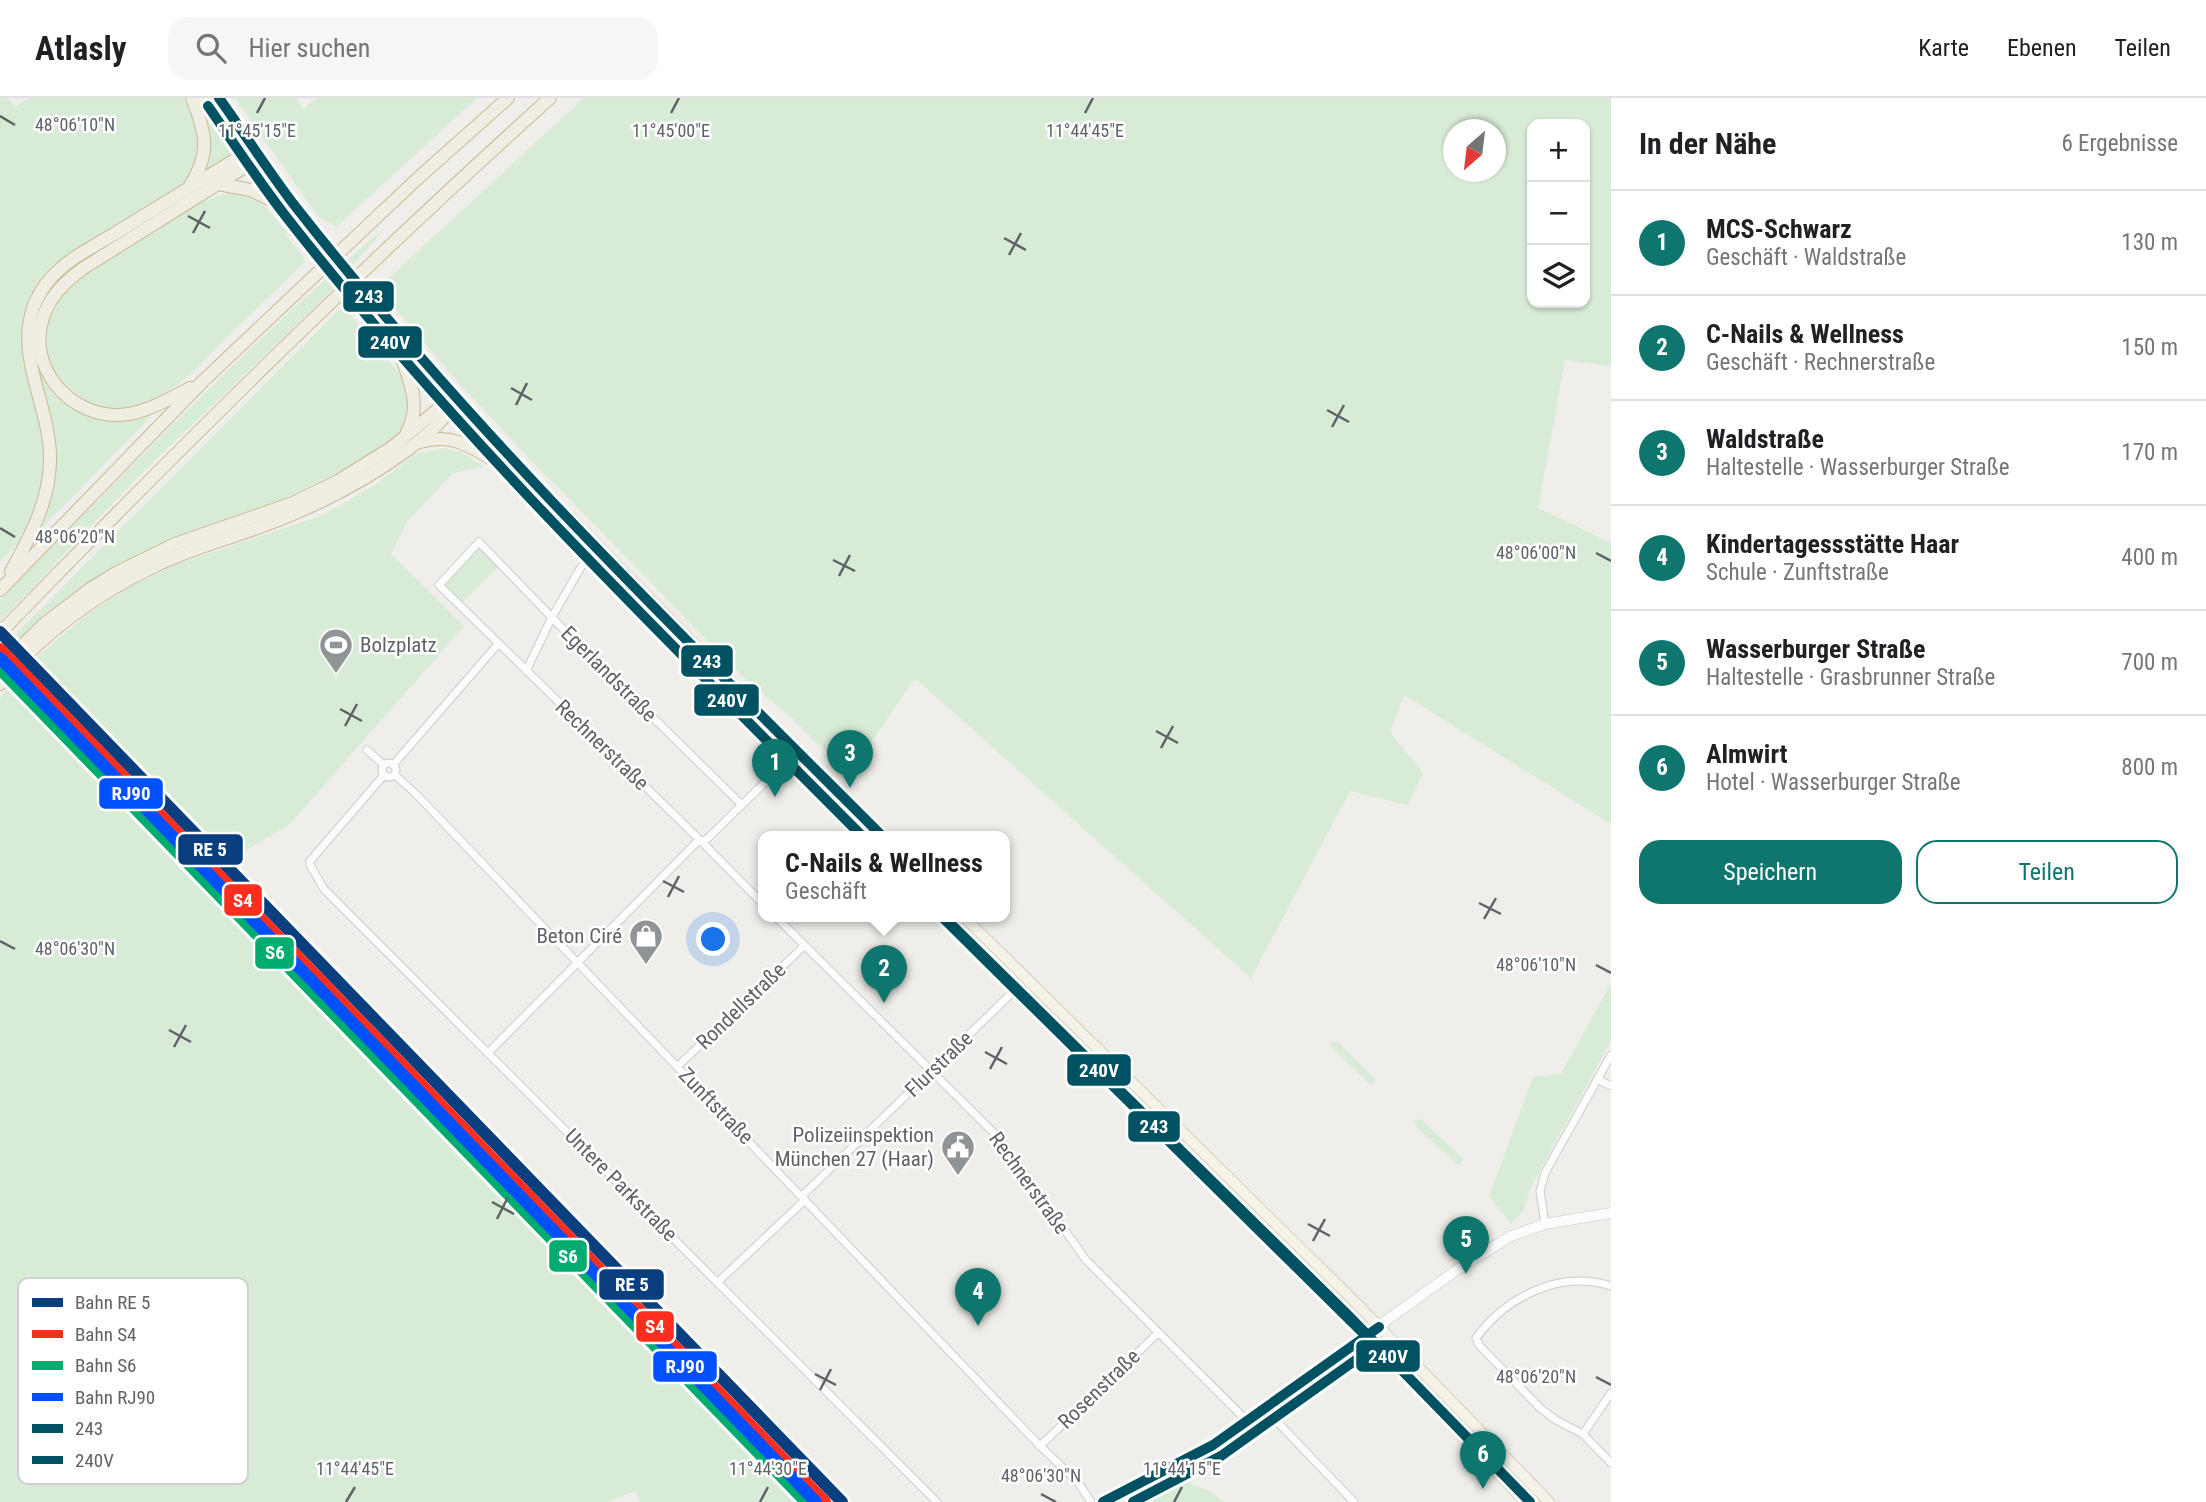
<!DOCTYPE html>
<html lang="de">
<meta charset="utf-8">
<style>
body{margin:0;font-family:"Roboto Condensed",sans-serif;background:#f6f6f6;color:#202124}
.controls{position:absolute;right:21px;top:21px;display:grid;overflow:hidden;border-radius:14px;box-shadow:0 2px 5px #0004}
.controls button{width:63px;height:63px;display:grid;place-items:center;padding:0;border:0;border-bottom:2px solid #e0e0e0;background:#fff;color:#202124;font:35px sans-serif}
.compass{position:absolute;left:1443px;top:21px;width:63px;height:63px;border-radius:50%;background:#fff;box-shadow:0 2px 5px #0004;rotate:208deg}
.you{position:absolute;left:714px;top:842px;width:24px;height:24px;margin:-18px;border:5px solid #fff;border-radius:50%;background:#1a73e8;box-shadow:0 0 0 10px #1a73e833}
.badge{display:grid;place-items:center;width:46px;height:46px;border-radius:50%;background:#0f766e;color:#fff;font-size:23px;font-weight:700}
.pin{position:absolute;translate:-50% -58px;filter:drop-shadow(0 2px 4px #0008)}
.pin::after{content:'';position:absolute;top:37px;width:24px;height:21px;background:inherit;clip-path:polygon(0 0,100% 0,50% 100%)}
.popup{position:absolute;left:758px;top:733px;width:252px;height:91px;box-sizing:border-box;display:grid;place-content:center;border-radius:14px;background:#fff;filter:drop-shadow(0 2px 5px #0005);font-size:23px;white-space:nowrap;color:#757577}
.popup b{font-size:26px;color:#202124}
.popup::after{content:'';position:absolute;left:50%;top:100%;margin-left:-14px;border:14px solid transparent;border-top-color:#fff}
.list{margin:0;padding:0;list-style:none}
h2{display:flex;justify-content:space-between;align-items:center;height:91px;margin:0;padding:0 28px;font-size:30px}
h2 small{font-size:23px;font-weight:400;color:#757577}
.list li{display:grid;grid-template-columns:46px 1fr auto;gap:21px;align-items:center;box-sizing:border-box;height:105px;padding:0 28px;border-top:2px solid #e0e0e0}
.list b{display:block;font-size:26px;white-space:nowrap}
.list p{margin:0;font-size:23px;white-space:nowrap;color:#757577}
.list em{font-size:23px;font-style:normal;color:#757577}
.actions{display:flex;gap:14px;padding:21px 28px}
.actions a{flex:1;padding:16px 0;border:2px solid #0f766e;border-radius:21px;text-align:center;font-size:24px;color:#0f766e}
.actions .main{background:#0f766e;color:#fff}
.icon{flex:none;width:38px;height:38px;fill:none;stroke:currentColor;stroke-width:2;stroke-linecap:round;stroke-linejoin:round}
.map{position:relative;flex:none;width:1611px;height:1404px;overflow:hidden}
header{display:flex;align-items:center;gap:42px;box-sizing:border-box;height:98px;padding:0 35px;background:#fff;border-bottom:2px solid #e0e0e0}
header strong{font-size:33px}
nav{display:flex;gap:38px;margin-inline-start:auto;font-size:24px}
.search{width:490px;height:63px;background:#f6f6f6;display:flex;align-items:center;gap:18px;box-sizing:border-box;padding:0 24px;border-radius:21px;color:#757577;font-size:26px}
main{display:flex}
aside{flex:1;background:#fff}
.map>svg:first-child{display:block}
</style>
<header>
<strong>Atlasly</strong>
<div class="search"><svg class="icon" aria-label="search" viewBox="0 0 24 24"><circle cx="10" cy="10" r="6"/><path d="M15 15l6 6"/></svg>Hier suchen</div>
<nav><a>Karte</a><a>Ebenen</a><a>Teilen</a></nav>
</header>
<main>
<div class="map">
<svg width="1611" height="1404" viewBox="0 0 1611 1404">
<rect width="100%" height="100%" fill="#efeeea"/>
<!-- green -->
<g fill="#d8ebd6" fill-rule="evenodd">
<polygon points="0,0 7,0 15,9 29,0 184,0 198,28 201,54 189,83 175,94 125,125 34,198 37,309 46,361 41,397 26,438 0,464"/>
<polygon points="235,0 297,0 303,11 318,0 477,0 336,129 318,118"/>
<path d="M584,0H1611V268L1565,262L1538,410L1611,445V726L1404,597L1390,634L1423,675L1408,707L1350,693L1251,880L915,580L849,677L791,619L745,581L530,361L457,283L378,190ZM1532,26H1585V205H1532ZM1454,32H1496V74H1454Z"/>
<path d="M204,16L234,57L203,78C209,55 212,40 202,18Z"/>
<path d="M229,94C263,100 266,109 287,135L285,136L304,160L303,162L305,164C281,188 256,211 232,234C205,261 179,293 142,307C90,326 33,280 47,224C52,205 66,190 81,178L197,106Z"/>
<path d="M170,108L100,154L42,209C42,224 40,268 45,280C48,288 55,296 62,301C94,329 117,320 155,314L37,435L51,399L33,224L47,190L67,170Z"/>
<path d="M382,134L325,199L144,373L0,523V502L19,482C135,365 249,245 375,138Z"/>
<polygon points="343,208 397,273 407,288 412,305 403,333 363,362 278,404 75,495 22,539 0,562 0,552"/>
<polygon points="443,350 461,354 484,369 453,375 407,424 391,456 464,528 290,726 230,762 36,560 87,516 130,488 177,466 321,418 375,387 415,356"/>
<polygon points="480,449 499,468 460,507 442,489"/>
<polygon points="17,579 806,1404 640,1404 636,1393 606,1404 0,1404 0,600"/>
<polygon points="949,819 956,819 1113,975 1114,978 1112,980"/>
<polygon points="1611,885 1611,943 1531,1089 1523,1113 1511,1126 1489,1098 1533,979 1561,976"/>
<polygon points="1332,944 1339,945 1375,981 1373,985 1370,986 1330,948"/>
<path d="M1136,1001L1164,1029L1188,1049L1352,1210L1351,1211C1279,1140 1206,1072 1134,1002Z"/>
<polygon points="1421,1021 1463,1061 1458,1067 1416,1029 1414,1022"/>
<polygon points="1396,1260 1424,1288 1445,1306 1540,1404 1534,1404 1394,1262"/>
<polygon points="1189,1381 1192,1387 1207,1392 1225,1404 1128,1404 1170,1384 1173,1389"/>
</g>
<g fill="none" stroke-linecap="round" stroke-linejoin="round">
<!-- minor casing -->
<g stroke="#cbcccc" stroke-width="9">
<g id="minor">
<polyline points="526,573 552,519 581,469 588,462"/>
<polyline points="367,652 384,667"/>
<circle cx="389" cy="672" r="7"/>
<polyline points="393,667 498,546"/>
<polyline points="384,677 310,763 310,767 324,791 937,1404"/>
<polyline points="395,677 417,697 1040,1348 1077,1383 1091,1404"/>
<polyline points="742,707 565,533 479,444 439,487 702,744 763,806"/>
<polyline points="776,819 999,1040 1086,1162 1248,1324"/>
<polyline points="489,954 696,745 707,741 798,652"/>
<polyline points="678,968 804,848"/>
<polyline points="1597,981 1611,988"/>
<polyline points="802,1098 1015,892"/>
<polyline points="1545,1126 1540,1093 1545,1075 1611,957"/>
<polyline points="718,1184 805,1102"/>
<path d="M1611,1188C1560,1172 1507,1198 1476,1240L1479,1247L1540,1310L1556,1322L1583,1336L1611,1365"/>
<polyline points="1265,1311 1354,1404"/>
<polyline points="1583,1336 1611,1295"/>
<polyline points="1040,1348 1158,1235"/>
</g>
</g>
<!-- secondary casing -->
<g stroke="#cacacb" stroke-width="11">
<polyline id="secondary" points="1103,1404 1213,1347 1461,1169 1511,1138 1545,1126 1611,1115"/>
</g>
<!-- primary casing -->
<g stroke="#d7ceb8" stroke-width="12">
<g id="primary">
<polyline points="200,0 292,130"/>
<polyline points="219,0 304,119"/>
<polyline points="387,218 457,300 522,370 883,739"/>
<polyline points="375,230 516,387 861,739"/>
<polyline points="942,819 1348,1219 1526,1404"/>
<polyline points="964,819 1359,1208 1549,1404"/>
</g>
</g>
<!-- motorway casing -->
<g stroke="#c8b996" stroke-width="14">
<g id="motorway">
<polyline points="218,86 251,92 273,103"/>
<path d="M190,88C211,55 206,35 192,0"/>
<path d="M402,261C411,286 421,310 407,334"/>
<path d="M190,290C168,302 140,318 115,317C67,316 27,267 43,220C49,199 65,184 82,171L248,67L257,53"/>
<path d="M420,344C449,336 465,345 490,360"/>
<path d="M11,473C30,439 49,404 50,364C52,301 0,240 50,181C67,161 96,147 119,133C160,108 201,83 241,58L257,53"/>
<polyline points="0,492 203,283 416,82 508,0"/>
<path d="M0,535C178,351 360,171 550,0"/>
<polyline points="0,570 43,527 90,491 116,475 175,446 293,405 338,383 391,350 443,307 457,300"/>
<path d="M0,586C42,536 96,496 155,468C189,451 225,442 260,429C312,410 361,386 406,353C426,338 445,323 457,300"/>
</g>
</g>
<!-- minor -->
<use href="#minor" stroke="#fdfcfc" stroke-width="7"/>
<!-- secondary -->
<use href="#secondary" stroke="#fdfcfc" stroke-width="10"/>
<!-- primary -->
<use href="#primary" stroke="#f4f2e9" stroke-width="10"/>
<!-- motorway -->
<use href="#motorway" stroke="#f0ede3" stroke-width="12"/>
<!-- primary-bridge casing -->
<g stroke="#d7ceb8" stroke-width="12" stroke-linecap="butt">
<g id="primary-bridge">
<polyline points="304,119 387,218"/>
<polyline points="292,130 375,230"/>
</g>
</g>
<!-- primary-bridge -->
<use href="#primary-bridge" stroke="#f4f2e9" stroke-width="10"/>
<!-- bus-1 casing -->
<g stroke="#fff" stroke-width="16">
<g id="bus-1">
<path d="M219,0C245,36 268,73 295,108C472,334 680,536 883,739"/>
<polyline points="942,819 1366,1238"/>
<polyline points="1103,1404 1213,1347 1379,1229"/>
</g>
</g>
<!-- bus-2 casing -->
<g stroke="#fff" stroke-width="16">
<g id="bus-2">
<path d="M208,8C233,44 257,81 284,116C457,338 665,540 863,739"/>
<polyline points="954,829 1349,1218 1530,1404"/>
<polyline points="1133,1404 1221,1358 1374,1249"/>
</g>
</g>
<!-- bus-1 -->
<use href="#bus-1" stroke="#005262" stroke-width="10"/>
<!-- bus-2 -->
<use href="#bus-2" stroke="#005262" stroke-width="10"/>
<!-- rail-1 casing -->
<g stroke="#fff" stroke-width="18">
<polyline id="rail-1" points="0,534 842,1404"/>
</g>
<!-- rail-2 casing -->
<g stroke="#fff" stroke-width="18">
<polyline id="rail-2" points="0,551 825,1404"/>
</g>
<!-- rail-3 casing -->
<g stroke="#fff" stroke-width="18">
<polyline id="rail-3" points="0,571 806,1404"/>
</g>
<!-- rail-4 casing -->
<g stroke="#fff" stroke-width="18">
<polyline id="rail-4" points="0,560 816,1404"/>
</g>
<!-- rail-1 -->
<use href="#rail-1" stroke="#093f7f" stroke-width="12"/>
<!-- rail-2 -->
<use href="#rail-2" stroke="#ff2d1d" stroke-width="12"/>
<!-- rail-3 -->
<use href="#rail-3" stroke="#00ac6f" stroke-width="12"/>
<!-- rail-4 -->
<use href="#rail-4" stroke="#0050ff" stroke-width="12"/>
</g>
<!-- ticks -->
<path fill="none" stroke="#5f6368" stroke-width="2.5" d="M257,15L265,0M671,15L679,0M1085,15L1093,0M0,18L15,27M188,118L210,130M193,135L205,113M1004,140L1026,152M1009,157L1021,135M511,290L532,302M516,307L527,285M1327,312L1349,324M1332,329L1344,307M0,430L15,439M1596,455L1611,463M833,462L855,473M839,478L850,457M340,611L362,623M345,628L357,606M1156,633L1178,645M1161,650L1173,628M663,783L684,794M668,799L679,778M1479,805L1501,816M1484,821L1496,800M0,843L15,851M1596,867L1611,875M169,932L191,944M174,949L186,927M985,954L1007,966M990,971L1002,949M492,1104L514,1116M497,1121L508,1099M1308,1126L1330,1138M1313,1143L1325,1121M815,1276L836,1287M1596,1279L1611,1287M820,1292L831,1271M1041,1396L1056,1404M346,1404L355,1389M760,1404L768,1389M1174,1404L1182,1389"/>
<!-- icons -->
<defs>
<g id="stadium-pin" transform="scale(1.75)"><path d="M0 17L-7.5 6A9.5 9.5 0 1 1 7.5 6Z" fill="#919496" stroke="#fff"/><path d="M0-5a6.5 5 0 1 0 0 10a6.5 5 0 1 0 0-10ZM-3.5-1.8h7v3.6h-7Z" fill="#fff"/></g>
<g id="shop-pin" transform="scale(1.75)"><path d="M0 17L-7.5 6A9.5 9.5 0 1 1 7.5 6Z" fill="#919496" stroke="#fff"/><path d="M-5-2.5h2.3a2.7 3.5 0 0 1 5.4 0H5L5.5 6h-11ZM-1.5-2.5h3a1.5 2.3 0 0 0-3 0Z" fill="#fff"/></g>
<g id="civic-pin" transform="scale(1.75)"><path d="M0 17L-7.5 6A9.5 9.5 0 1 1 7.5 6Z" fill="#919496" stroke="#fff"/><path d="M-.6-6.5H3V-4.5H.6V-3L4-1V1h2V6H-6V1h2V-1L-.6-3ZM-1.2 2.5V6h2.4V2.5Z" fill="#fff"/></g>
</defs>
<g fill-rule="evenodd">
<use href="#stadium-pin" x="336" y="547"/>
<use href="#shop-pin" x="646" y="838"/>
<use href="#civic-pin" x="958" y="1049"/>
</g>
<g text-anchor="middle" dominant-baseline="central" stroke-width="5" stroke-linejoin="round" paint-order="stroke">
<!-- poi labels -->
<g font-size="21" fill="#5f6368" stroke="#fff" text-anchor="end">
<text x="360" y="547" text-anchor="start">Bolzplatz</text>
<text x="622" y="838">Beton Ciré</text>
<text x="934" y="1037">Polizeiinspektion<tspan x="934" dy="24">München 27 (Haar)</tspan></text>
</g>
<!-- street labels -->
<g font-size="21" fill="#5f6368" stroke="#fff">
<text transform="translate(609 576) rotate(45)">Egerlandstraße</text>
<text transform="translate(602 647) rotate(44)">Rechnerstraße</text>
<text transform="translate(741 908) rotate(-44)">Rondellstraße</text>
<text transform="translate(939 966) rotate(-44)">Flurstraße</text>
<text transform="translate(716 1008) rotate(46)">Zunftstraße</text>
<text transform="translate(1029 1085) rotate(54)">Rechnerstraße</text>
<text transform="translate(621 1087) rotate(45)">Untere Parkstraße</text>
<text transform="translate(1099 1291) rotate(-44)">Rosenstraße</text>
</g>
</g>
<!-- legend -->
<rect x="18" y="1180" width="230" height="206" rx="10" fill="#fff" stroke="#cfd0d2" stroke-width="2"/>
<rect x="32" y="1200" width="31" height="9" fill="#093f7f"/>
<rect x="32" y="1232" width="31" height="8" fill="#ff2d1d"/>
<rect x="32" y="1263" width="31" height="9" fill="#00ac6f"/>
<rect x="32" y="1295" width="31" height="8" fill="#0050ff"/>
<rect x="32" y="1326" width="31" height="9" fill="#005262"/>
<rect x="32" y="1358" width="31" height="8" fill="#005262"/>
<g font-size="19" fill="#5f6368">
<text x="75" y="1211">Bahn RE 5</text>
<text x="75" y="1243">Bahn S4</text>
<text x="75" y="1274">Bahn S6</text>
<text x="75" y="1306">Bahn RJ90</text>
<text x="75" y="1337">243</text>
<text x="75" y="1369">240V</text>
</g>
<g font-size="18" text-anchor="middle" fill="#5f6368" stroke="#fff" stroke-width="5" stroke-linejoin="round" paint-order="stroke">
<text x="75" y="33">48°06'10"N</text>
<text x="257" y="39">11°45'15"E</text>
<text x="671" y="39">11°45'00"E</text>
<text x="1085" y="39">11°44'45"E</text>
<text x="75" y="445">48°06'20"N</text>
<text x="1536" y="461">48°06'00"N</text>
<text x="75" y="857">48°06'30"N</text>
<text x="1536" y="873">48°06'10"N</text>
<text x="1536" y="1285">48°06'20"N</text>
<text x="355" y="1377">11°44'45"E</text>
<text x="768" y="1377">11°44'30"E</text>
<text x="1182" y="1377">11°44'15"E</text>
<text x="1041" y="1384">48°06'30"N</text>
</g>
<g stroke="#fff" stroke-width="2.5">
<rect x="342" y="182" width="53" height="33" rx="7" fill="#005262"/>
<rect x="357" y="227" width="66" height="34" rx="7" fill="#005262"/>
<rect x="680" y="546" width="54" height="34" rx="7" fill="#005262"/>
<rect x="693" y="585" width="67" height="34" rx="7" fill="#005262"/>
<rect x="98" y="679" width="66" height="33" rx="7" fill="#0050ff"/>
<rect x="177" y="735" width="67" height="33" rx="7" fill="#093f7f"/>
<rect x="223" y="785" width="40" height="34" rx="7" fill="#ff2d1d"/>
<rect x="254" y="838" width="41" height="34" rx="7" fill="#00ac6f"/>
<rect x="1066" y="955" width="66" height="34" rx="7" fill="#005262"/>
<rect x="1127" y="1012" width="54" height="33" rx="7" fill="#005262"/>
<rect x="548" y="1141" width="40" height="34" rx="7" fill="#00ac6f"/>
<rect x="598" y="1170" width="67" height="33" rx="7" fill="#093f7f"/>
<rect x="635" y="1212" width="40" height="33" rx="7" fill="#ff2d1d"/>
<rect x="1355" y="1241" width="66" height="34" rx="7" fill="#005262"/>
<rect x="652" y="1252" width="66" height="33" rx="7" fill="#0050ff"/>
</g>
<g font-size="19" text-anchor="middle" font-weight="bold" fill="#fff">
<text x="369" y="205">243</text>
<text x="390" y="251">240V</text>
<text x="707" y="570">243</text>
<text x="727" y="609">240V</text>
<text x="131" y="702">RJ90</text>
<text x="210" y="758">RE 5</text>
<text x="243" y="809">S4</text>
<text x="275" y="861">S6</text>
<text x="1099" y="979">240V</text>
<text x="1154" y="1035">243</text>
<text x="568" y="1165">S6</text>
<text x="632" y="1193">RE 5</text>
<text x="655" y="1235">S4</text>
<text x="1388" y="1265">240V</text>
<text x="685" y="1275">RJ90</text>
</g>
</svg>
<div class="controls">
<button>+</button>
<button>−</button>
<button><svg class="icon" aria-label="layers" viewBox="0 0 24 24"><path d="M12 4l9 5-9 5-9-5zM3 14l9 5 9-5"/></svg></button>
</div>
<svg class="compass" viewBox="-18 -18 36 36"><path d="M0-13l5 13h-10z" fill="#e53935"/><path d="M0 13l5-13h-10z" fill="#757577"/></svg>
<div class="you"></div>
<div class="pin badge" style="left:775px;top:699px">1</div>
<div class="pin badge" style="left:884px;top:905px">2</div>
<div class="popup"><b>C-Nails &amp; Wellness</b>Geschäft</div>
<div class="pin badge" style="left:850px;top:690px">3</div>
<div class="pin badge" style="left:978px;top:1228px">4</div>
<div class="pin badge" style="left:1466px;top:1176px">5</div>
<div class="pin badge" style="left:1483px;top:1391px">6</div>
</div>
<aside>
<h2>In der Nähe<small>6 Ergebnisse</small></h2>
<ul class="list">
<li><span class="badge">1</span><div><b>MCS-Schwarz</b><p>Geschäft · Waldstraße</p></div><em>130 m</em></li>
<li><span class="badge">2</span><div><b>C-Nails &amp; Wellness</b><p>Geschäft · Rechnerstraße</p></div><em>150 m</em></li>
<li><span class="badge">3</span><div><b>Waldstraße</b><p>Haltestelle · Wasserburger Straße</p></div><em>170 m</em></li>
<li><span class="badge">4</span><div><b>Kindertagessstätte Haar</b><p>Schule · Zunftstraße</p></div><em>400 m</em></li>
<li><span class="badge">5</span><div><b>Wasserburger Straße</b><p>Haltestelle · Grasbrunner Straße</p></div><em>700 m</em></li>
<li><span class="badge">6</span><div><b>Almwirt</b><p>Hotel · Wasserburger Straße</p></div><em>800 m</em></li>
</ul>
<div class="actions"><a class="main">Speichern</a><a>Teilen</a></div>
</aside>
</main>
